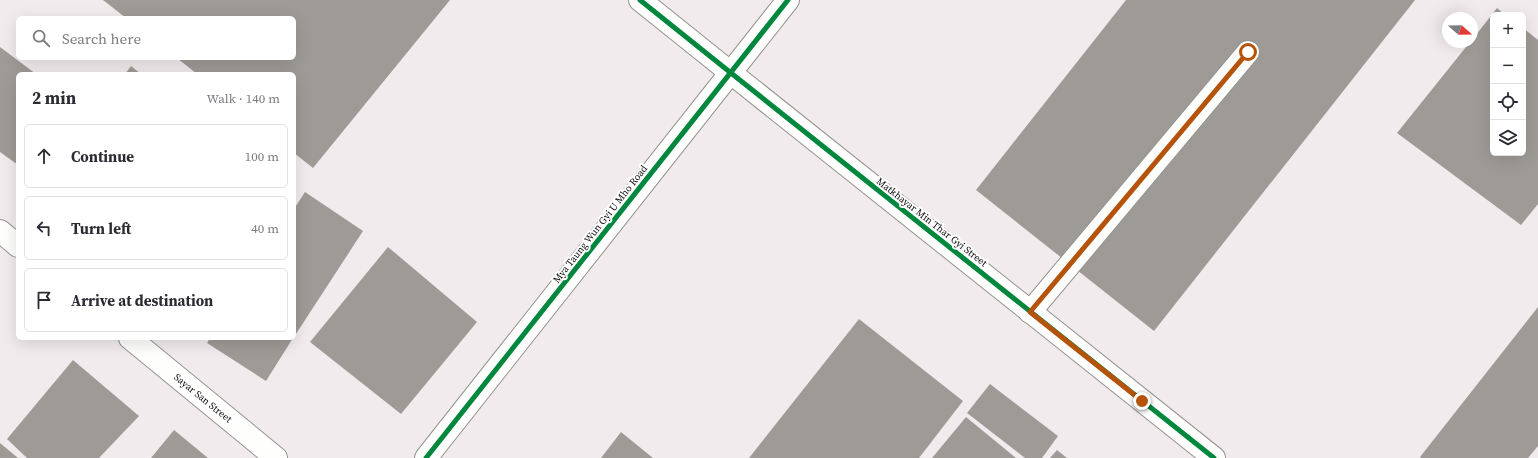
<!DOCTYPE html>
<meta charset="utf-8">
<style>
body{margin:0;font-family:"Source Serif 4",serif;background:#f7f7f7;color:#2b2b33}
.controls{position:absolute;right:12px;top:12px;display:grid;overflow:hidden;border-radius:6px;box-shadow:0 4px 16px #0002}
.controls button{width:36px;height:36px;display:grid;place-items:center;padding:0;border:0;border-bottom:1px solid #e1e1e2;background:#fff;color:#2b2b33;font:20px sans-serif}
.compass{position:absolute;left:1442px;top:12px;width:36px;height:36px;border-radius:50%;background:#fff;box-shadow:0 4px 16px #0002;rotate:110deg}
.stop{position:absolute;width:12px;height:12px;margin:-9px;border:3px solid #b45309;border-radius:50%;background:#fff}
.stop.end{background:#b45309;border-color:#fff;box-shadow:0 1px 4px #0008}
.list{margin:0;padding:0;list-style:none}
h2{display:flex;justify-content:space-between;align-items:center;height:52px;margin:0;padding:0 16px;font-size:17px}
h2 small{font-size:13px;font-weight:400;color:#7c7c81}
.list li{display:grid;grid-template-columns:26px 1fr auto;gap:12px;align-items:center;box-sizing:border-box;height:64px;margin:0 8px 8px;padding:0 8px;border:1px solid #e1e1e2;border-radius:6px}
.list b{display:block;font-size:15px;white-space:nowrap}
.list em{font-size:13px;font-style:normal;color:#7c7c81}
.icon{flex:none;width:22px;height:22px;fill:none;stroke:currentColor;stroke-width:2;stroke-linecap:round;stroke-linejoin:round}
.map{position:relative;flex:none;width:1538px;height:458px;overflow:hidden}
.search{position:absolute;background:#fff;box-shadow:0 4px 16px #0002;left:16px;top:16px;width:280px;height:44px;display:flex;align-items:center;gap:10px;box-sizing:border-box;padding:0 14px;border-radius:6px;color:#7c7c81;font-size:15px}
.panel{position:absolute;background:#fff;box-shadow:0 4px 16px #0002;left:16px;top:72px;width:280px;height:268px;border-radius:6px}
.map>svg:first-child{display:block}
</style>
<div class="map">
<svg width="1538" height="458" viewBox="0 0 1538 458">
<rect width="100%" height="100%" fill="#fbf8f1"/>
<!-- industrial -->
<path fill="#f2ebee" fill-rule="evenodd" d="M0,0H1538V458H0ZM1493,15H1523V153H1493ZM18,18H294V58H18ZM1448,18H1472V42H1448ZM18,74H294V338H18Z"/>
<!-- building -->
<g fill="#9e9b97">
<polygon points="103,0 450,0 313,168 294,153 294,74 197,74 177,58 294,58 294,18 126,18"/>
<polygon points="1126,0 1415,0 1154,331 976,190"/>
<polygon points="1497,8 1505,15 1493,15 1493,153 1523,153 1523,28 1538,40 1538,204 1521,225 1397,133 1470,42 1472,42 1472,40"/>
<polygon points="0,47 36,74 18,74 18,165 0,152"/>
<polygon points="131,66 141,74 125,74"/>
<polygon points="305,192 363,231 294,337 294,209"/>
<polygon points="388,247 477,322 401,414 310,342"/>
<polygon points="1538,307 1538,446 1528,458 1421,458 1420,457"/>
<polygon points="859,319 963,401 919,458 749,458"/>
<polygon points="210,338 293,338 266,381 207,343"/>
<polygon points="73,360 139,416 99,458 27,458 7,439"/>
<polygon points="990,384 1058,436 1042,458 1025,458 967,413"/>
<polygon points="966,417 1016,458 932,458"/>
<polygon points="174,430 208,458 151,458"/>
<polygon points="621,432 653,458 601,458"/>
<polygon points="0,443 18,458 0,458"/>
<polygon points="1057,450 1067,458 1050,458"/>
</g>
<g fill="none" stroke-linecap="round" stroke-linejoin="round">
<!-- minor casing -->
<g stroke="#949390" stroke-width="24">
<g id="minor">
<polyline points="640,0 731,73 1214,458"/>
<polyline points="0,231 18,246"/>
<polyline points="1030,312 1248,52"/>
<polyline points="130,338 276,458"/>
<polyline points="426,458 788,0"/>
</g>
</g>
<!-- minor -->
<use href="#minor" stroke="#fefefd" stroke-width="22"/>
<!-- cycleway casing -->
<g stroke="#fff" stroke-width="8">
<g id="cycleway">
<polyline points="640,0 731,73 1214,458"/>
<polyline points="426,458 788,0"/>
</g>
</g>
<!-- cycleway -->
<use href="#cycleway" stroke="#00873e" stroke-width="5"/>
</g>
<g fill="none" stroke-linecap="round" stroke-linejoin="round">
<!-- route -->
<polyline stroke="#b45309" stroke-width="5" points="1142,401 1030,312 1248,52"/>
</g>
<g text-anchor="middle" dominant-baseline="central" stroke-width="4" stroke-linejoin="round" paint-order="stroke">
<!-- street labels -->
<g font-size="10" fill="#0d0d0d" stroke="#fff">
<text transform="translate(932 222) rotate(38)">Matkhayar Min Thar Gyi Street</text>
<text transform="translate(600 224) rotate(-52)">Mya Taung Wun Gyi U Mho Road</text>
<text transform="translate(203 398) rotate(39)">Sayar San Street</text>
</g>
</g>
</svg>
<div class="controls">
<button>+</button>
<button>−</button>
<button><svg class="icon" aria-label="locate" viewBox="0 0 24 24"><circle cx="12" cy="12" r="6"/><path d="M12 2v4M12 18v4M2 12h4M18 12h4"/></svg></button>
<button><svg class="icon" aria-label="layers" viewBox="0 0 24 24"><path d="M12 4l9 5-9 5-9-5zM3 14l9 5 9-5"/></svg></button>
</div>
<svg class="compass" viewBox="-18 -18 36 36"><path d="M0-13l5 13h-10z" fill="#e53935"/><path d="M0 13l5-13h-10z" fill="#7c7c81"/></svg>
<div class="stop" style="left:1248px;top:52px"></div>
<div class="stop end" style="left:1142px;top:401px"></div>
<div class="search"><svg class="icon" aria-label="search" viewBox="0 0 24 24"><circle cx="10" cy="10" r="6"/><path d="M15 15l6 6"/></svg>Search here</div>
<section class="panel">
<h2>2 min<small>Walk · 140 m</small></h2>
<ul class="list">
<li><svg class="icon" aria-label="ahead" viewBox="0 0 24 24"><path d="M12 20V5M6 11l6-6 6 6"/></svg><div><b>Continue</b></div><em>100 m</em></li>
<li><svg class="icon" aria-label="left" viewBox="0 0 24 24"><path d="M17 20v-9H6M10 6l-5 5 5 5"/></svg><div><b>Turn left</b></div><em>40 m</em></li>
<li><svg class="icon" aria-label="arrive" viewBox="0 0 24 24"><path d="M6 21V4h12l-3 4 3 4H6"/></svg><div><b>Arrive at destination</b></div></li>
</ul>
</section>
</div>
